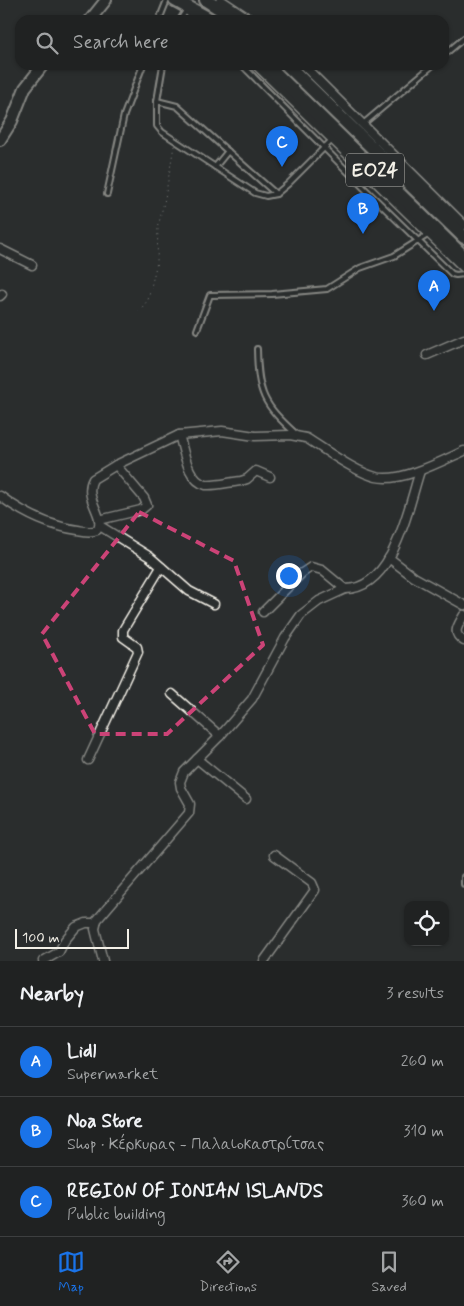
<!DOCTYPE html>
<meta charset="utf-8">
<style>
body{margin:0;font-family:Mynerve,sans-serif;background:#282a2a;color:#f1f3f6}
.controls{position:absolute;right:15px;bottom:15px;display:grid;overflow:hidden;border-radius:10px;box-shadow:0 1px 4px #0004}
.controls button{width:45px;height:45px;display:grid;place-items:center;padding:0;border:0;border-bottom:1px solid #3d3f40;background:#202222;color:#f1f3f6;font:25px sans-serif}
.scale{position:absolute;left:15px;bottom:12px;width:114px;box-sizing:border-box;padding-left:5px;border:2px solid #f4f1e8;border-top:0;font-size:14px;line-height:18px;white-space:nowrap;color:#f4f1e8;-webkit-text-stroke:4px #2a2d2e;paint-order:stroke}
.you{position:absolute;left:288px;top:575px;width:18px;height:18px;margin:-12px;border:4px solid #fff;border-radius:50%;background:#1a73e8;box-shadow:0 0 0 8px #1a73e833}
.badge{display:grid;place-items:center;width:32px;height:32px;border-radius:50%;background:#1a73e8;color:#fff;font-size:16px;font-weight:700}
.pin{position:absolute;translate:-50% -41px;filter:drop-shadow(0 1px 2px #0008)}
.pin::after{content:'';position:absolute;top:26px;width:18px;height:15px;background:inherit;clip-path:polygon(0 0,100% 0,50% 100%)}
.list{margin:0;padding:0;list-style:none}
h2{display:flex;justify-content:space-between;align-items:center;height:65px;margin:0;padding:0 20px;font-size:21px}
h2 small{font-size:16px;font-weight:400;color:#a2a4a5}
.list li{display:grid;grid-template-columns:32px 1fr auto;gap:15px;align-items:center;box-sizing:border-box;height:70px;padding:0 20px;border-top:1px solid #3d3f40}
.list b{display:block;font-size:19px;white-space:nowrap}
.list p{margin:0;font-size:16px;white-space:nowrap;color:#a2a4a5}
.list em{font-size:16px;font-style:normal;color:#a2a4a5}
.icon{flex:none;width:28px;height:28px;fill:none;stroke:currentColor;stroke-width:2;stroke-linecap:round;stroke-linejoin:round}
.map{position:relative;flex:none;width:464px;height:961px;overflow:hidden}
.search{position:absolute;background:#202222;box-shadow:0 1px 4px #0004;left:15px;right:15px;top:15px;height:55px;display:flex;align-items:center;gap:12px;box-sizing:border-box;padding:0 18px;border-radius:15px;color:#a2a4a5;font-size:19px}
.sheet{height:275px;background:#202222}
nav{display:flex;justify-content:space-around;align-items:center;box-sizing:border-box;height:70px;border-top:1px solid #3d3f40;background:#202222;font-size:14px;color:#a2a4a5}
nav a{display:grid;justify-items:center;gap:2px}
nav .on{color:#1a73e8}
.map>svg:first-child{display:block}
</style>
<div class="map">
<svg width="464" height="961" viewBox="0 0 464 961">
<rect width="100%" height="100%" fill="#2a2d2e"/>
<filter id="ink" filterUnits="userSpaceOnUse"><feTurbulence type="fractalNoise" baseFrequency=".02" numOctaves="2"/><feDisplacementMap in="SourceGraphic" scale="10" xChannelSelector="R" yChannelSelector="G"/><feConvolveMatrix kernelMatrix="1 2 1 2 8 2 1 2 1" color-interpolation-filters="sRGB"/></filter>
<g filter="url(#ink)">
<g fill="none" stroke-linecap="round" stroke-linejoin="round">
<!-- service casing -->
<g stroke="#f4f1e8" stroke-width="8">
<g id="service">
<polyline points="159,20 167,0"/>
<polyline points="180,20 187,9"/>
<polyline points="444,55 464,38"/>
<polyline points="163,65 157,101 177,106 276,194 288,184 332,140"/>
<polyline points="242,65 363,187 452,274 456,275 464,274"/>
<polyline points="157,101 157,126 162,132 255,193 266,196 276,194"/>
<polyline points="363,124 433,65"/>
<polyline points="215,167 228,151"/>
<polyline points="107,194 124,115 143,65"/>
<polyline points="197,330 210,295 272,294 327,289 360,268 394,256 429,234"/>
<path d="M257,349C258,394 263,404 296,434"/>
<polyline points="464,877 464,884"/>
</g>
</g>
<!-- minor casing -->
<g stroke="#f4f1e8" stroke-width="11">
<g id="minor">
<polyline points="221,0 251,20"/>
<polyline points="187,10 197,20"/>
<polyline points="256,65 464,268"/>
<polyline points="303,65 464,225"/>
<polyline points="0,249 32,265"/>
<polyline points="0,296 2,294"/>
<polyline points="427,355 464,339"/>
<path d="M179,435C184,450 187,481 206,485C216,486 230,482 241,481L247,479L256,471L270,477"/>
<path d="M0,496C24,514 48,526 78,530C84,531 90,533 97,530C107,516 82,499 93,479L116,465L179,435L222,431L255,436L290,435L306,438C326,450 355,472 376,477C401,483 442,461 464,451"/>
<polyline points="99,520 141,510 147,505 144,498 116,465"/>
<polyline points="100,526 150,557 189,591 214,604"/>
<polyline points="389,558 414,577 464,605"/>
<path d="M263,612L302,573L311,567L322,570L345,589C394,589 408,507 420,471"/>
<path d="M464,615C458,626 451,633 464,641"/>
<polyline points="172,694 220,736"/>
<polyline points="197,759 246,799"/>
<polyline points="88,760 138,652 137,647 123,637 123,630 161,567"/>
<polyline points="43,961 59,952 65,940 76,927 86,923 96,923"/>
<polyline points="103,961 95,929 97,920 189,813 190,804 181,788 180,782 184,772 220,736 252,699 285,638 301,615 319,601 345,589"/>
<polyline points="264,961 315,890 312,883 274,855"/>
</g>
</g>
<!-- tertiary casing -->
<g stroke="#f4f1e8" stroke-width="14">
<g id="tertiary">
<polyline points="90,20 106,0"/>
<polyline points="0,140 12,121 25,88 43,65"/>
</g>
</g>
<!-- primary casing -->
<g stroke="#f4f1e8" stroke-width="16">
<g id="primary">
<polyline points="175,0 211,20"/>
<polyline points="206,0 237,20"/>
<polyline points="267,65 464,257"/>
<polyline points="287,65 464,237"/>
</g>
</g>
<!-- path -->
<polyline stroke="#f4f1e8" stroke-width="1" stroke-dasharray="1 4" stroke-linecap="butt" points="139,311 148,300 157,262 158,227 165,198 174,146"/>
<!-- service -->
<use href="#service" stroke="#2a2d2e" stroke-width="4"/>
<!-- minor -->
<use href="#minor" stroke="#2a2d2e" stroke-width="8"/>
<!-- tertiary -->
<use href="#tertiary" stroke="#2a2d2e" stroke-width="10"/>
<!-- primary -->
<use href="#primary" stroke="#2a2d2e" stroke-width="12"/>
</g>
</g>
<!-- marked area -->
<path d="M0 0H464V961H0ZM139,512L234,561L263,645L167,734H95L42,634Z" fill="#2a2d2e" fill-opacity=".55" fill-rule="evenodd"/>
<path fill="none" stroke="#cc4377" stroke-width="4" stroke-dasharray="10 6" stroke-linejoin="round" d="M139,512L234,561L263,645L167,734H95L42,634Z"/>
<g text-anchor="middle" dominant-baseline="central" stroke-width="4.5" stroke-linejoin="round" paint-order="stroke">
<!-- shield labels -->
<rect fill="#2a2d2e" stroke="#b7b6b0" stroke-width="1" x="346" y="153.5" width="58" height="33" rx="4"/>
<g font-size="19" font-weight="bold" fill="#f4f1e8">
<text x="375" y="170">ΕΟ24</text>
</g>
</g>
</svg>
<div class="controls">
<button><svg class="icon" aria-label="locate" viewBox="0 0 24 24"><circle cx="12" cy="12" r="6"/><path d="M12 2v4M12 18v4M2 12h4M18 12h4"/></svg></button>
</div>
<div class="scale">100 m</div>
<div class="you"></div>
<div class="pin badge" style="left:434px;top:311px">A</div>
<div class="pin badge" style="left:363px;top:234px">B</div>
<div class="pin badge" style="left:282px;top:167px">C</div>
<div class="search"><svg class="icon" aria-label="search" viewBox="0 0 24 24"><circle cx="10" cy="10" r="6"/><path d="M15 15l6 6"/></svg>Search here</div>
</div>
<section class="sheet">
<h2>Nearby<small>3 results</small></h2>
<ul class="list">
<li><span class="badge">A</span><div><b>Lidl</b><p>Supermarket</p></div><em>260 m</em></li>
<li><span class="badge">B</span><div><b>Noa Store</b><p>Shop · Κέρκυρας - Παλαιοκαστρίτσας</p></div><em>310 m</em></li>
<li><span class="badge">C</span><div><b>REGION OF IONIAN ISLANDS</b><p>Public building</p></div><em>360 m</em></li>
</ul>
</section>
<nav>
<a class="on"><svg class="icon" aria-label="map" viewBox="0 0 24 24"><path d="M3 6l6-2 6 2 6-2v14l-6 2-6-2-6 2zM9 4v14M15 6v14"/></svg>Map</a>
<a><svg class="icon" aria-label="directions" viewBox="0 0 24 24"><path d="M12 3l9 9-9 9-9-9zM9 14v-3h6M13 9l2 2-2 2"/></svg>Directions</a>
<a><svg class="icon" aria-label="saved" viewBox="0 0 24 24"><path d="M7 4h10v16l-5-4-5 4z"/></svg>Saved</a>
</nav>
